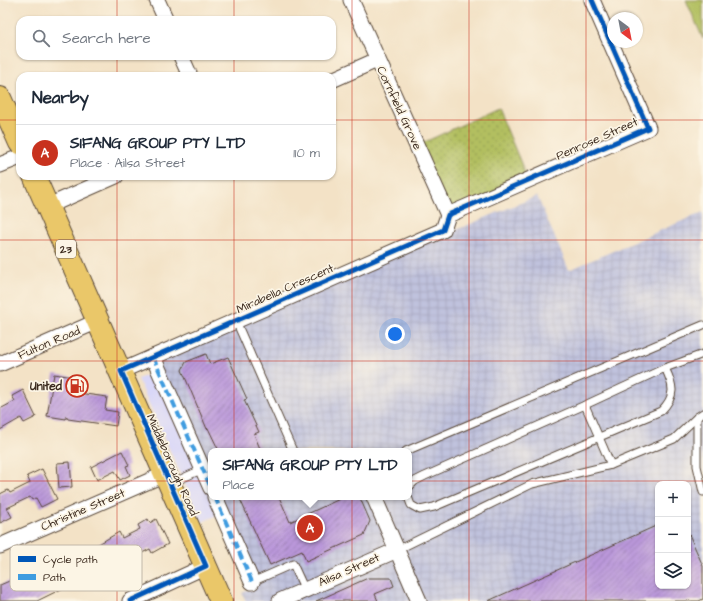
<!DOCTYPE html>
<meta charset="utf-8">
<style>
body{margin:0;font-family:"Architects Daughter",sans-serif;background:#f6f6f7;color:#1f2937}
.controls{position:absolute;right:12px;bottom:12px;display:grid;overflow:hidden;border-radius:8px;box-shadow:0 1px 3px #0004}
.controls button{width:36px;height:36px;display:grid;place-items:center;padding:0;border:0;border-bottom:1px solid #e0e1e3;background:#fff;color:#1f2937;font:20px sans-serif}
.compass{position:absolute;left:607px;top:12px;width:36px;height:36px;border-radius:50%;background:#fff;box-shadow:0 1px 3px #0004;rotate:148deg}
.you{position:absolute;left:395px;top:334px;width:14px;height:14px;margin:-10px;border:3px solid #fff;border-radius:50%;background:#1a73e8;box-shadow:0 0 0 6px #1a73e833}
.badge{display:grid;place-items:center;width:26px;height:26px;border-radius:50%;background:#c8321e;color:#fff;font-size:13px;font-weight:700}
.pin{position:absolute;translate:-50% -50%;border:2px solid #fff;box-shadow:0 1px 4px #0006}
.popup{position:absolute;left:208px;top:448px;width:204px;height:52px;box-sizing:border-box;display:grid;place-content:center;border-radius:8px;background:#fff;filter:drop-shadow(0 1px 3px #0005);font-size:13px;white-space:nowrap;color:#747a83}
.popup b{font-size:15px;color:#1f2937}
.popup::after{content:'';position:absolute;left:50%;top:100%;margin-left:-8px;border:8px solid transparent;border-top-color:#fff}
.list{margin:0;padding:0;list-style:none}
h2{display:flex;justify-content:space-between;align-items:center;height:52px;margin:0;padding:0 16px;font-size:17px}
h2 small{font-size:13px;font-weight:400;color:#747a83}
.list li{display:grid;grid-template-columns:26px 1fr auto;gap:12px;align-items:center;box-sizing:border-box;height:56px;padding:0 16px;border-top:1px solid #e0e1e3}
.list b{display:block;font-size:15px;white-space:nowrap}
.list p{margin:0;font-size:13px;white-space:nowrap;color:#747a83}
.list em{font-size:13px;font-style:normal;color:#747a83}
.icon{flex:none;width:22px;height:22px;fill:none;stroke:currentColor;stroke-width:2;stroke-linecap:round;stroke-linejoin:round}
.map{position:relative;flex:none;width:703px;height:601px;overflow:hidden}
.search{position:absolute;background:#fff;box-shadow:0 1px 3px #0004;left:16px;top:16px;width:320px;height:44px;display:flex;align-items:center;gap:10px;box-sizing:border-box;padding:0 14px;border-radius:12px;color:#747a83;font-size:15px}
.panel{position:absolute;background:#fff;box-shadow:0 1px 3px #0004;left:16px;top:72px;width:320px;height:108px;border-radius:12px}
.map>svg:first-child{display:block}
</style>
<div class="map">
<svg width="703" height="601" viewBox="0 0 703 601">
<defs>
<pattern id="industrial-grid" width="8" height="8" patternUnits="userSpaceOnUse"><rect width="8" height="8" fill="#c0c2dd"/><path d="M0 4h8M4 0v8" fill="none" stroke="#a6a7bd"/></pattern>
<pattern id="park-dots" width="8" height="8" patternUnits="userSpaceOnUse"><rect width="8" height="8" fill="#b2bf61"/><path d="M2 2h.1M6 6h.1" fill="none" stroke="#929b4f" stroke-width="1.8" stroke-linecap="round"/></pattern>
<pattern id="building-hatch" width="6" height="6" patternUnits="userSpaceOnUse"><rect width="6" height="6" fill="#ba97da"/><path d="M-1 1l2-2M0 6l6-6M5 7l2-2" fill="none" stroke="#987bb0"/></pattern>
</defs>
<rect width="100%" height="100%" fill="#fcf5e5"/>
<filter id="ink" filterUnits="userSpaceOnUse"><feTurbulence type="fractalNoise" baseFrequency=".025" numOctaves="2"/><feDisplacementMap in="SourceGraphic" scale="8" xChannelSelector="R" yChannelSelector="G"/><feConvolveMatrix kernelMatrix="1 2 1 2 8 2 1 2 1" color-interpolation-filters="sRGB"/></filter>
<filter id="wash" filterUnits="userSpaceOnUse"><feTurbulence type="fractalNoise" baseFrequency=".012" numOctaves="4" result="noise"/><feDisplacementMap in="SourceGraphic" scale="16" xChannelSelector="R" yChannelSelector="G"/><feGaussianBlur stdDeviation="0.9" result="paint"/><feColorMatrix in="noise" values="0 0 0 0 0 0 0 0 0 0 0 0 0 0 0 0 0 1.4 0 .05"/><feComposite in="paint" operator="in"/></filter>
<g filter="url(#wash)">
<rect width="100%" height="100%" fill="#f3e2c6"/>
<!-- built -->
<polygon fill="#d9d7f8" points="238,336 211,451 211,497 258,497 202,522 138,379"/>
<!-- industrial -->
<path fill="url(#industrial-grid)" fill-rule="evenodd" d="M537,196L569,270L703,212V601H246L242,593L255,587L215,497H409V451H211V488L153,357ZM658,484H688V586H658Z"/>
<!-- grass -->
<polygon fill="#b2bf61" stroke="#767440" points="686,0 703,0 703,39"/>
<!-- park -->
<polygon fill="url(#park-dots)" stroke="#767440" points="498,108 528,180 448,215 416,146"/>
<g id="blocks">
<!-- building -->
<g fill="url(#building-hatch)">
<polygon points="206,354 210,364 228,357 247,399 244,400 259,432 254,434 261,451 219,451 208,428 207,429 182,370 186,362"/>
<polygon points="54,374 81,378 78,393 107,397 105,410 118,412 116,426 68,419 66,416 66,419 47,416"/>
<polygon points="23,390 36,417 24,423 21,418 0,430 0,409 15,401 12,396"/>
<polygon points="122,451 129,465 126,466 130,475 120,480 115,471 97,480 91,467"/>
<polygon points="70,462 72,487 59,488 57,463"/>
<polygon points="42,469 57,499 41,507 36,498 32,500 30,497 7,508 12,517 0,523 0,494 8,490 10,493 30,483 27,476"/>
<polygon points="239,497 279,497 290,522 344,497 357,497 360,498 370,521 364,535 306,561 302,551 270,565"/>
<polygon points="148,519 150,523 156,519 168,544 152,553 150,549 118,565 120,569 109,575 106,568 100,570 37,601 0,601 0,585 14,579 15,580 31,571 33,574 37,571 42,580 61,570 60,567 71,562 68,556 77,551 82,561 100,552 97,545 119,532 122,538 140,529 138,525"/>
<polygon points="658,525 658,586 688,586 688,532 703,566 703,599 699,601 488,601"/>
<polygon points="368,578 391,578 394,586 375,594 378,601 316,601"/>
</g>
</g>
</g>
<g filter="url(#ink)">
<use href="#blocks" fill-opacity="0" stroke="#574637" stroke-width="1"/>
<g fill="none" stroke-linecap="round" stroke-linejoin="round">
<!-- lane casing -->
<g stroke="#574637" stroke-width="9">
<g id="lane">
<polyline points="236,321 293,451"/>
<polyline points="665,368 703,354"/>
<polyline points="585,405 611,465"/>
<polyline points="697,417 697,466 703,492"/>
<polyline points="406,451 703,325"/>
<polyline points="172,483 203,469"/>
<path d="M408,497L411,505L420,510L434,507L661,411C676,396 674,386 665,368L585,405L425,476L415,481L409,487"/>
<polyline points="397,550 532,484 611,465 674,439 697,417 703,413"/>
<polyline points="252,582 293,564 305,590"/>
</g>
</g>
<!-- street casing -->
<g stroke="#574637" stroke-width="17">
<g id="street">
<polyline points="157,0 166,20"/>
<polyline points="351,0 448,215"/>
<polyline points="181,56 190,76"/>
<polyline points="332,80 377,60"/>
<polyline points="0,165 20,157"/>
<polyline points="48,206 116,176"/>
<polyline points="448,215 648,128 592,0"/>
<polyline points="153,357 211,488"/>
<polyline points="0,364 98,321"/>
<polyline points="121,371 443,230 448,215"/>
<polyline points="215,497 252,582"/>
<polyline points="374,497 419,601"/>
<polyline points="0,546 165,474"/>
<polyline points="130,601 206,566"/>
<polyline points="280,601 397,550"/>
</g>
</g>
<!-- primary casing -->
<g stroke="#574637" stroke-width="24">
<g id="primary">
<polyline points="0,98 20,143"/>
<polyline points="34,176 221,601"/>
</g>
</g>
<!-- lane -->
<use href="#lane" stroke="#fff" stroke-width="7"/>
<!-- street -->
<use href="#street" stroke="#fff" stroke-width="15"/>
<!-- primary -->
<use href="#primary" stroke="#eac769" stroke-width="22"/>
<!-- quiet -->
<g stroke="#3f9ce0" stroke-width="4" stroke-dasharray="8 4" stroke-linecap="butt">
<polyline points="153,357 211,488"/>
<polyline points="215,497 252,582"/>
</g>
<!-- cycleway casing -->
<g stroke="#fcf5e5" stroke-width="8">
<polyline id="cycleway" points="130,601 206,566 121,371 443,230 448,215 648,128 592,0"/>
</g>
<!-- cycleway -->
<use href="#cycleway" stroke="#0057b8" stroke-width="5"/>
</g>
</g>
<!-- grid -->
<path fill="none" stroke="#c8321e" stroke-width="1" stroke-opacity="0.55" d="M117,0V20M234,0V20M352,0V601M469,0V601M586,0V601M117,56V76M234,56V76M0,120H20M332,120H703M117,176V601M234,176V601M0,240H703M0,361H703M0,481H703"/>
<!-- icons -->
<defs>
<g id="fuel-ring" transform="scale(1.15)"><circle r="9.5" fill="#fcf5e5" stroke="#c8321e" stroke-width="1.5"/><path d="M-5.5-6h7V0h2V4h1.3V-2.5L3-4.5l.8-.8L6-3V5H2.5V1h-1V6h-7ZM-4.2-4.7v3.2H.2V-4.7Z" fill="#c8321e"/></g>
</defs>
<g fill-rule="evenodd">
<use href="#fuel-ring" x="77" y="386"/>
</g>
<g text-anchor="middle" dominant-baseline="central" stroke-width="3.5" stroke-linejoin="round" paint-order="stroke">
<!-- shield labels -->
<rect fill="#fcf5e5" stroke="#75675a" stroke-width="1" x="56" y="240" width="20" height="18" rx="3"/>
<g font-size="11" font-weight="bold" fill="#3b2a1e">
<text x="66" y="249">23</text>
</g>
<!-- street labels -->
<g font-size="12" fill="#3b2a1e" stroke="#fcf5e5">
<text transform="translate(399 108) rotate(65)">Cornfield Grove</text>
<text transform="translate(597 139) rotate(-24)">Penrose Street</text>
<text transform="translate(285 289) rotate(-24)">Mirabella Crescent</text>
<text transform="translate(49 343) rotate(-23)">Fulton Road</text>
<text transform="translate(172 465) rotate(66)">Middleborough Road</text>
<text transform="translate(83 510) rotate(-23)">Christine Street</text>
<text transform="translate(349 570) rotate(-24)">Ailsa Street</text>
</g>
<!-- poi labels -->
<g font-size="12" font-weight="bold" fill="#3b2a1e" stroke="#fcf5e5" text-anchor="end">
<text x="62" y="386">United</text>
</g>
</g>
<!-- legend -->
<rect x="10" y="545" width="132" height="46" rx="6" fill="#fcf5e5" stroke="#c2b8a9" stroke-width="1"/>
<rect x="18" y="556" width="18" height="6" fill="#0057b8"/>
<rect x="18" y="574" width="18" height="6" fill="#3f9ce0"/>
<g font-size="11" fill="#3b2a1e">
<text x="43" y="563">Cycle path</text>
<text x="43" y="581">Path</text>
</g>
</svg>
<div class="controls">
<button>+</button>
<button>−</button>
<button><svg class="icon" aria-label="layers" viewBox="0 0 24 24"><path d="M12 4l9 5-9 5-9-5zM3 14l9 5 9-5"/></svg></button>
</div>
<svg class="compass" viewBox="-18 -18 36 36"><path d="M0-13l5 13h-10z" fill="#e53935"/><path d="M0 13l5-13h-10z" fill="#747a83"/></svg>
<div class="you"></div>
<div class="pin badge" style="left:310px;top:528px">A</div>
<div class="popup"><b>SIFANG GROUP PTY LTD</b>Place</div>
<div class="search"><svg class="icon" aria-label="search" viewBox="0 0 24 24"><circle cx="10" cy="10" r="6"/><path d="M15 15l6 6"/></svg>Search here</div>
<section class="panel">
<h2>Nearby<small></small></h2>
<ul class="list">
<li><span class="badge">A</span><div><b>SIFANG GROUP PTY LTD</b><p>Place · Ailsa Street</p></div><em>110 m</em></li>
</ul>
</section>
</div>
